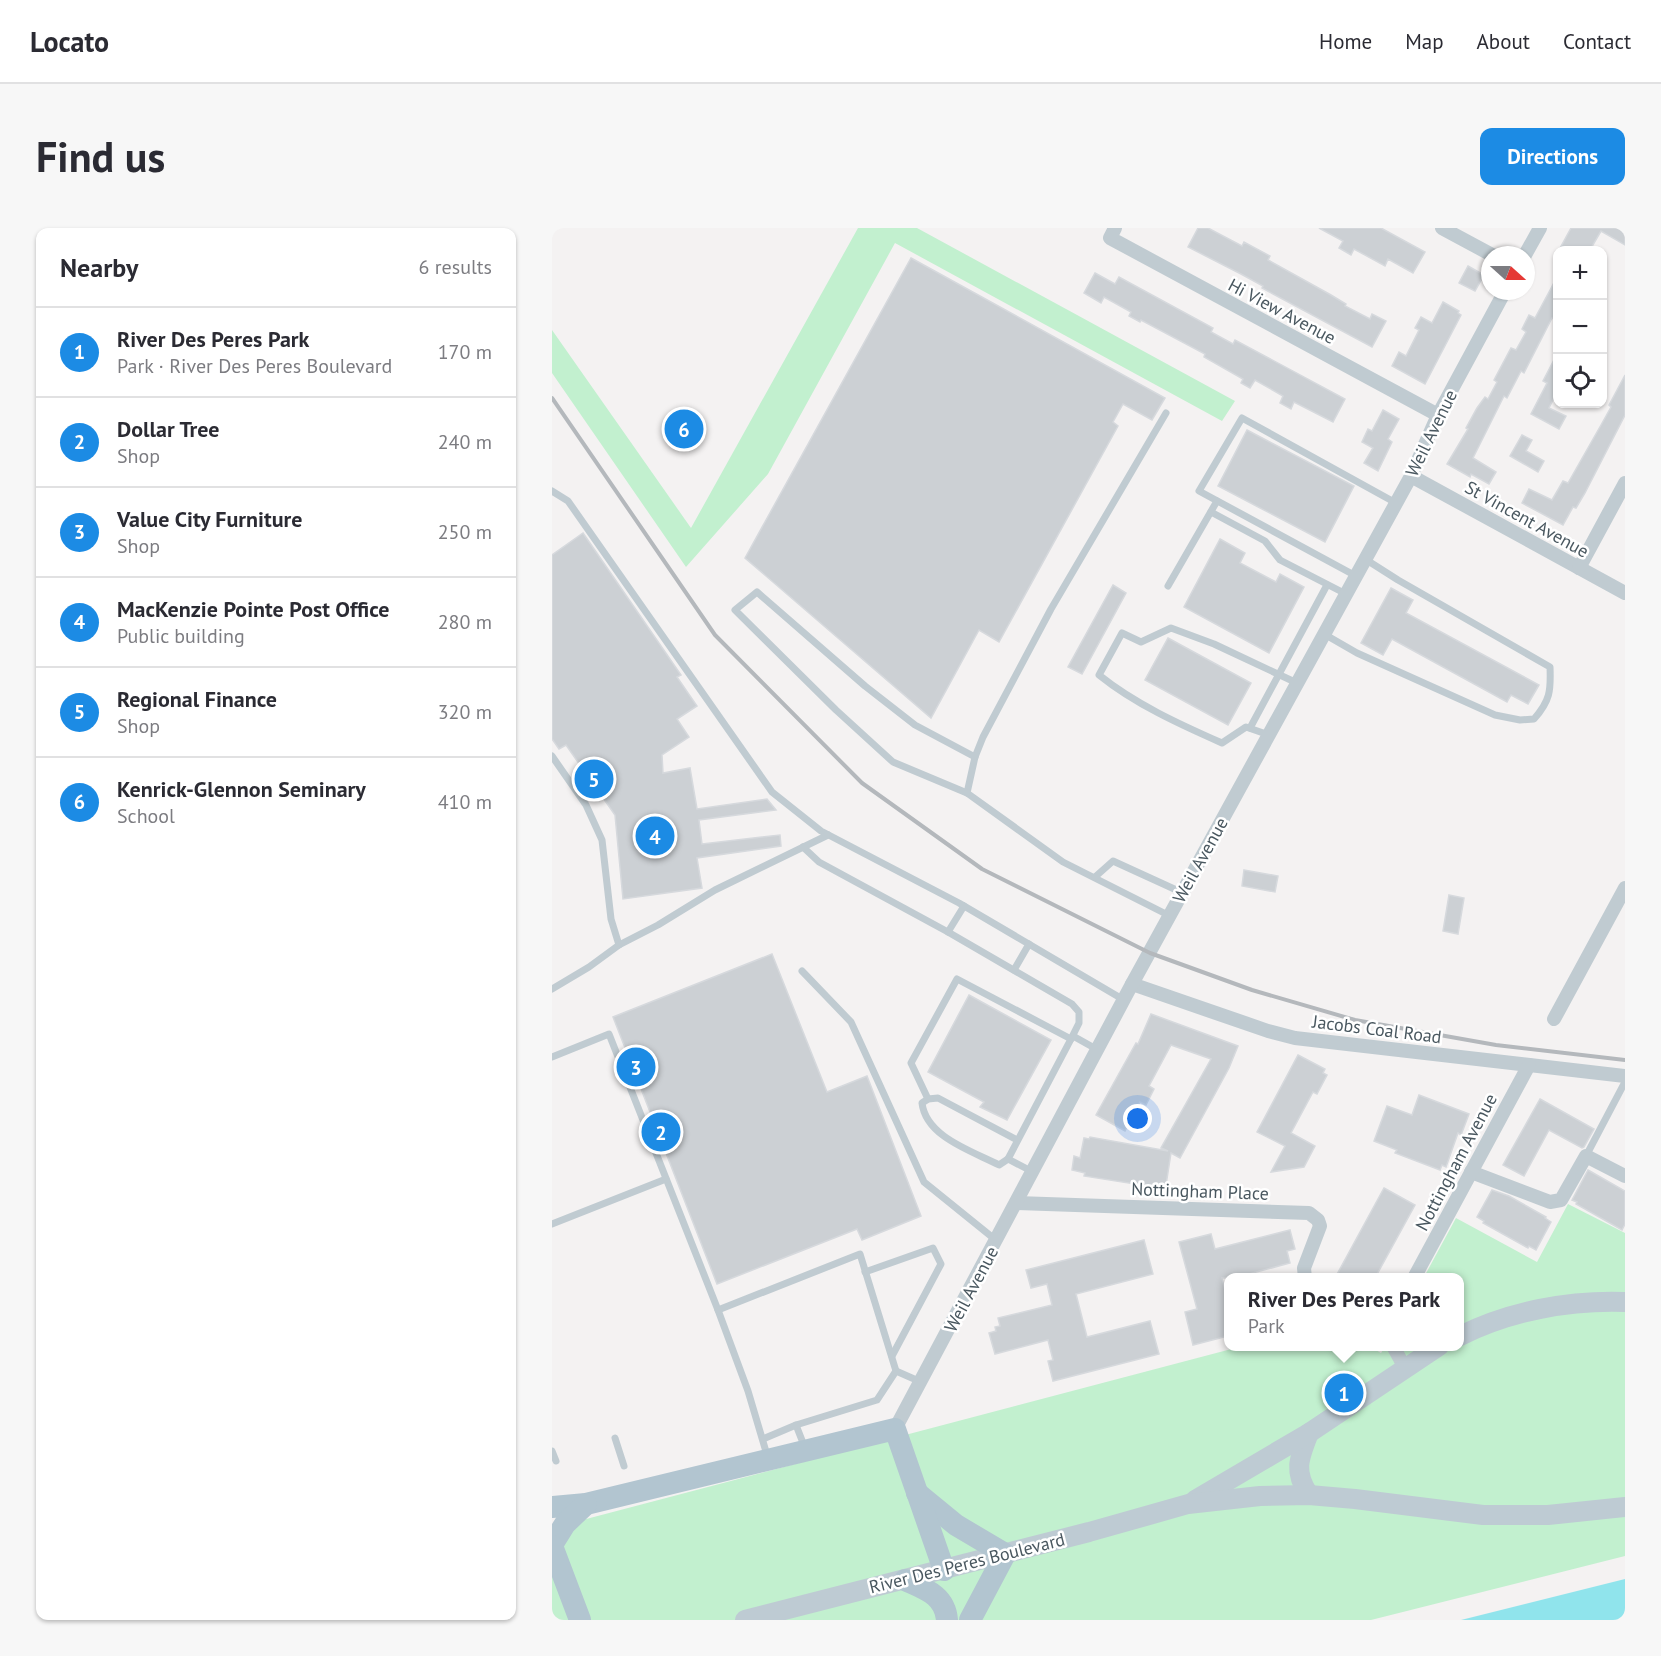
<!DOCTYPE html>
<meta charset="utf-8">
<style>
body{margin:0;font-family:"PT Sans",sans-serif;background:#f7f7f7;color:#2b2b33}
.controls{position:absolute;right:18px;top:18px;display:grid;overflow:hidden;border-radius:12px;box-shadow:0 2px 4px #0004}
.controls button{width:54px;height:54px;display:grid;place-items:center;padding:0;border:0;border-bottom:2px solid #e1e1e2;background:#fff;color:#2b2b33;font:30px sans-serif}
.compass{position:absolute;left:929px;top:18px;width:54px;height:54px;border-radius:50%;background:#fff;box-shadow:0 2px 4px #0004;rotate:111deg}
.you{position:absolute;left:586px;top:891px;width:21px;height:21px;margin:-15px;border:4px solid #fff;border-radius:50%;background:#1a73e8;box-shadow:0 0 0 9px #1a73e833}
.badge{display:grid;place-items:center;width:39px;height:39px;border-radius:50%;background:#1c8be4;color:#fff;font-size:20px;font-weight:700}
.pin{position:absolute;translate:-50% -50%;border:3px solid #fff;box-shadow:0 2px 6px #0006}
.popup{position:absolute;left:672px;top:1045px;width:240px;height:78px;box-sizing:border-box;display:grid;place-content:center;border-radius:12px;background:#fff;filter:drop-shadow(0 2px 4px #0005);font-size:20px;white-space:nowrap;color:#7c7c81}
.popup b{font-size:22px;color:#2b2b33}
.popup::after{content:'';position:absolute;left:50%;top:100%;margin-left:-12px;border:12px solid transparent;border-top-color:#fff}
.list{margin:0;padding:0;list-style:none}
h2{display:flex;justify-content:space-between;align-items:center;height:78px;margin:0;padding:0 24px;font-size:26px}
h2 small{font-size:20px;font-weight:400;color:#7c7c81}
.list li{display:grid;grid-template-columns:39px 1fr auto;gap:18px;align-items:center;box-sizing:border-box;height:90px;padding:0 24px;border-top:2px solid #e1e1e2}
.list b{display:block;font-size:22px;white-space:nowrap}
.list p{margin:0;font-size:20px;white-space:nowrap;color:#7c7c81}
.list em{font-size:20px;font-style:normal;color:#7c7c81}
.icon{flex:none;width:33px;height:33px;fill:none;stroke:currentColor;stroke-width:2;stroke-linecap:round;stroke-linejoin:round}
.map{position:relative;flex:none;width:1073px;height:1392px;overflow:hidden;border-radius:12px}
header{display:flex;align-items:center;gap:36px;box-sizing:border-box;height:84px;padding:0 30px;background:#fff;border-bottom:2px solid #e1e1e2}
header strong{font-size:28px}
nav{display:flex;gap:33px;margin-inline-start:auto;font-size:21px}
.intro{display:flex;align-items:center;justify-content:space-between;box-sizing:border-box;height:144px;padding:0 36px}
h1{margin:0;font-size:42px}
.button{padding:15px 27px;border-radius:12px;background:#1c8be4;color:#fff;font-size:21px;font-weight:700}
main{display:flex;gap:36px;padding:0 36px}
aside{flex:1;background:#fff;border-radius:12px;box-shadow:0 2px 4px #0004}
.map>svg:first-child{display:block}
</style>
<header>
<strong>Locato</strong>
<nav><a>Home</a><a>Map</a><a>About</a><a>Contact</a></nav>
</header>
<div class="intro"><h1>Find us</h1><a class="button">Directions</a></div>
<main>
<aside>
<h2>Nearby<small>6 results</small></h2>
<ul class="list">
<li><span class="badge">1</span><div><b>River Des Peres Park</b><p>Park · River Des Peres Boulevard</p></div><em>170 m</em></li>
<li><span class="badge">2</span><div><b>Dollar Tree</b><p>Shop</p></div><em>240 m</em></li>
<li><span class="badge">3</span><div><b>Value City Furniture</b><p>Shop</p></div><em>250 m</em></li>
<li><span class="badge">4</span><div><b>MacKenzie Pointe Post Office</b><p>Public building</p></div><em>280 m</em></li>
<li><span class="badge">5</span><div><b>Regional Finance</b><p>Shop</p></div><em>320 m</em></li>
<li><span class="badge">6</span><div><b>Kenrick-Glennon Seminary</b><p>School</p></div><em>410 m</em></li>
</ul>
</aside>
<div class="map">
<svg width="1073" height="1392" viewBox="0 0 1073 1392">
<rect width="100%" height="100%" fill="#f4f2f2"/>
<!-- green -->
<g fill="#c2f0cf">
<polygon points="306,0 365,0 683,173 670,193 343,15 216,246 134,339 0,145 0,102 139,300"/>
<polygon points="1016,976 1073,1005 1073,1328 819,1392 0,1392 0,1300 687,1119 817,1118 829,1125 833,1119 908,1118 908,1050 872,1049 904,990 985,1034"/>
</g>
<!-- water -->
<polygon fill="#90e4ec" points="1073,1351 1073,1392 909,1392"/>
<!-- building -->
<g fill="#ccd0d4" stroke="#d6d9dd" stroke-width="1.5">
<polygon points="646,0 656,0 690,18 692,14 718,28 716,32 779,67 794,76 793,78 818,91 820,86 834,93 820,119 710,60 711,58 689,46 636,19"/>
<polygon points="767,0 829,0 873,24 861,45 836,31 833,38 802,21 799,27 787,20 791,13"/>
<polygon points="1019,0 1073,0 1073,17 1049,3 1038,22 1007,22"/>
<polygon points="359,30 613,170 600,192 571,176 561,194 566,198 447,414 427,402 379,490 193,330"/>
<polygon points="916,38 932,47 923,63 907,55"/>
<polygon points="543,45 563,56 567,49 661,100 659,104 681,116 683,112 793,171 781,194 742,174 739,181 728,175 731,168 703,152 698,160 689,155 691,151 652,129 653,126 589,92 588,94 577,88 579,84 552,69 549,75 532,65"/>
<polygon points="1005,49 1005,93 1000,90 972,145 969,143 955,170 952,168 921,230 944,244 937,256 919,246 918,249 895,236 916,201 914,200 925,180 933,169 936,171 945,154 942,152 959,120 964,122 974,104 970,101 977,87 983,90"/>
<polygon points="891,74 907,83 906,85 909,87 873,156 840,138 847,124 854,128 867,102 863,100 869,89 880,95"/>
<polygon points="1005,126 1005,164 997,180 1014,188 1007,201 979,186 995,155 991,153"/>
<polygon points="1073,147 1073,187 1033,265 1024,280 1021,279 1011,297 970,275 977,261 1000,272 1011,253 1016,255 1049,197 1059,179 1057,177"/>
<polygon points="831,182 847,191 836,211 840,214 826,243 812,235 821,220 810,214 816,201 820,203"/>
<polygon points="695,202 802,258 773,314 666,258"/>
<polygon points="970,207 980,212 974,223 992,233 986,244 958,228"/>
<polygon points="31,305 129,447 125,449 145,478 125,491 137,509 110,527 111,545 138,540 145,581 215,571 224,582 147,592 150,616 228,607 229,618 145,630 150,660 71,671 63,587 14,517 7,521 0,511 0,327"/>
<polygon points="668,311 693,325 688,335 724,354 728,346 752,359 717,425 632,379"/>
<polygon points="561,357 574,365 530,446 516,439"/>
<polygon points="839,360 861,372 854,385 987,457 976,476 959,467 955,474 840,411 831,427 809,415"/>
<polygon points="616,410 699,455 676,497 593,452"/>
<polygon points="692,642 726,648 723,664 690,658"/>
<polygon points="897,667 912,670 906,706 891,703"/>
<polygon points="220,726 275,864 315,848 369,988 310,1012 305,1001 165,1056 61,789"/>
<polygon points="417,767 499,812 455,892 428,879 432,874 376,844"/>
<polygon points="599,786 686,818 677,840 628,930 619,925 614,957 609,956 608,960 532,948 533,945 520,942 522,928 528,930 532,910 537,911 538,909 616,923 609,920 659,831 619,817 597,858 602,861 594,877 588,874 573,903 544,887 584,815 586,816"/>
<polygon points="746,827 773,841 771,845 775,847 765,866 761,864 739,905 763,918 752,939 719,944 733,918 705,904"/>
<polygon points="867,867 917,886 909,907 906,905 894,939 890,937 888,942 843,925 845,922 822,913 835,878 860,887"/>
<polygon points="988,871 1042,901 1032,919 1030,920 997,902 972,948 951,937"/>
<polygon points="1036,942 1073,963 1073,996 1070,1002 1024,976 1025,974 1020,972"/>
<polygon points="832,960 863,977 823,1050 783,1050"/>
<polygon points="940,962 957,968 994,989 993,990 999,994 984,1022 977,1018 976,1020 931,995 932,993 925,989"/>
<polygon points="738,1002 743,1021 735,1023 738,1035 682,1050 670,1050 676,1074 676,1108 641,1117 633,1084 645,1081 627,1014 659,1006 663,1021"/>
<polygon points="592,1012 601,1046 524,1066 535,1109 598,1093 607,1126 501,1153 496,1133 501,1132 496,1112 443,1126 437,1105 444,1103 443,1099 448,1098 446,1090 500,1077 495,1056 479,1060 474,1042"/>
</g>
<g fill="none" stroke-linecap="round" stroke-linejoin="round">
<!-- lane -->
<g stroke="#c0cbd1" stroke-width="7">
<polyline points="614,185 499,381 431,509 423,529 415,565 511,634 618,688"/>
<polyline points="0,263 16,273 220,564 269,603 407,675 572,772"/>
<polyline points="659,284 713,313 728,332 794,366"/>
<polyline points="804,348 647,263 690,190 844,275"/>
<polyline points="616,358 665,273"/>
<path d="M772,406L805,425L943,487L968,492L982,491C998,473 999,463 998,439L846,352L813,331"/>
<polyline points="698,500 775,357"/>
<path d="M717,507L694,499L670,515C627,496 583,476 547,447L570,405L589,414L619,400L662,416L745,455"/>
<polyline points="0,528 34,577 50,612 59,691 67,717"/>
<polyline points="415,565 341,534 284,482 183,382 205,364 313,458 363,497 423,529"/>
<polyline points="251,619 267,634 396,704 520,776 527,784 527,795 519,811 456,931 481,944"/>
<polyline points="543,649 561,633 631,665"/>
<polyline points="396,704 412,678"/>
<polyline points="462,742 477,716"/>
<polyline points="250,743 299,794 372,954 445,1013"/>
<polyline points="0,761 37,739 67,717 106,697 163,662 276,607"/>
<polyline points="521,808 546,822"/>
<polyline points="0,829 57,806 166,1082 308,1026 344,1143"/>
<polyline points="376,871 359,835 405,751 519,811"/>
<polyline points="1034,928 1073,854"/>
<path d="M456,931L447,937C420,923 374,909 370,875L376,871L386,870L465,912"/>
<polyline points="0,996 114,951"/>
<polyline points="313,1044 381,1020 389,1036 340,1128"/>
<polyline points="166,1082 196,1163 215,1227"/>
<polyline points="244,1197 253,1220"/>
<polyline points="63,1210 72,1238"/>
<polyline points="211,1211 244,1197 325,1172 344,1143 369,1154"/>
<polyline points="0,1223 4,1233"/>
</g>
<!-- street -->
<g stroke="#c0cbd1" stroke-width="14">
<polyline points="563,0 558,10 886,187"/>
<polyline points="890,0 940,27"/>
<polyline points="973,27 988,0"/>
<polyline points="859,248 1073,365"/>
<polyline points="1027,340 1073,255"/>
<polyline points="580,756 716,803 743,810 1073,848"/>
<polyline points="1002,791 1073,660"/>
<polyline points="919,944 998,974 1009,972 1034,928 1073,948"/>
<polyline points="465,975 757,985 766,992 768,998 752,1040 753,1050"/>
<polyline points="862,1050 977,837"/>
<polyline points="841,1118 853,1140"/>
<polyline points="343,1201 580,756 859,248 886,187 953,63"/>
</g>
<!-- secondary -->
<g stroke="#becbd3" stroke-width="20">
<path d="M908,1108C958,1083 1017,1072 1073,1074"/>
<path d="M757,1205C747,1230 741,1244 757,1267"/>
<polyline points="643,1272 757,1205 887,1118"/>
<polyline points="193,1392 537,1304 636,1276 708,1268 757,1267 803,1271 931,1287 996,1287 1073,1279"/>
</g>
<!-- primary -->
<g stroke="#b2c5d0" stroke-width="22">
<polyline points="365,1265 404,1297 453,1326 418,1392"/>
<polyline points="0,1279 34,1276 343,1201 392,1342"/>
<polyline points="0,1317 13,1296 34,1276"/>
<polyline points="0,1318 28,1392"/>
<path d="M353,1352C373,1361 393,1367 395,1392"/>
</g>
<!-- rail -->
<polyline stroke="#b4b8bc" stroke-width="4" points="0,170 163,407 310,555 430,641 598,725 700,762 803,792 944,817 1073,832"/>
</g>
<g text-anchor="middle" dominant-baseline="central" stroke-width="5" stroke-linejoin="round" paint-order="stroke">
<!-- street labels -->
<g font-size="18" fill="#4a5860" stroke="#fff">
<text transform="translate(730 83) rotate(28)">Hi View Avenue</text>
<text transform="translate(879 205) rotate(-64)">Weil Avenue</text>
<text transform="translate(975 291) rotate(29)">St Vincent Avenue</text>
<text transform="translate(648 632) rotate(-61)">Weil Avenue</text>
<text transform="translate(825 801) rotate(7)">Jacobs Coal Road</text>
<text transform="translate(904 934) rotate(-62)">Nottingham Avenue</text>
<text transform="translate(648 963) rotate(2)">Nottingham Place</text>
<text transform="translate(419 1061) rotate(-62)">Weil Avenue</text>
<text transform="translate(415 1335) rotate(-14)">River Des Peres Boulevard</text>
</g>
</g>
</svg>
<div class="controls">
<button>+</button>
<button>−</button>
<button><svg class="icon" aria-label="locate" viewBox="0 0 24 24"><circle cx="12" cy="12" r="6"/><path d="M12 2v4M12 18v4M2 12h4M18 12h4"/></svg></button>
</div>
<svg class="compass" viewBox="-18 -18 36 36"><path d="M0-13l5 13h-10z" fill="#e53935"/><path d="M0 13l5-13h-10z" fill="#7c7c81"/></svg>
<div class="you"></div>
<div class="pin badge" style="left:792px;top:1165px">1</div>
<div class="popup"><b>River Des Peres Park</b>Park</div>
<div class="pin badge" style="left:109px;top:904px">2</div>
<div class="pin badge" style="left:84px;top:839px">3</div>
<div class="pin badge" style="left:103px;top:608px">4</div>
<div class="pin badge" style="left:42px;top:551px">5</div>
<div class="pin badge" style="left:132px;top:201px">6</div>
</div>
</main>
